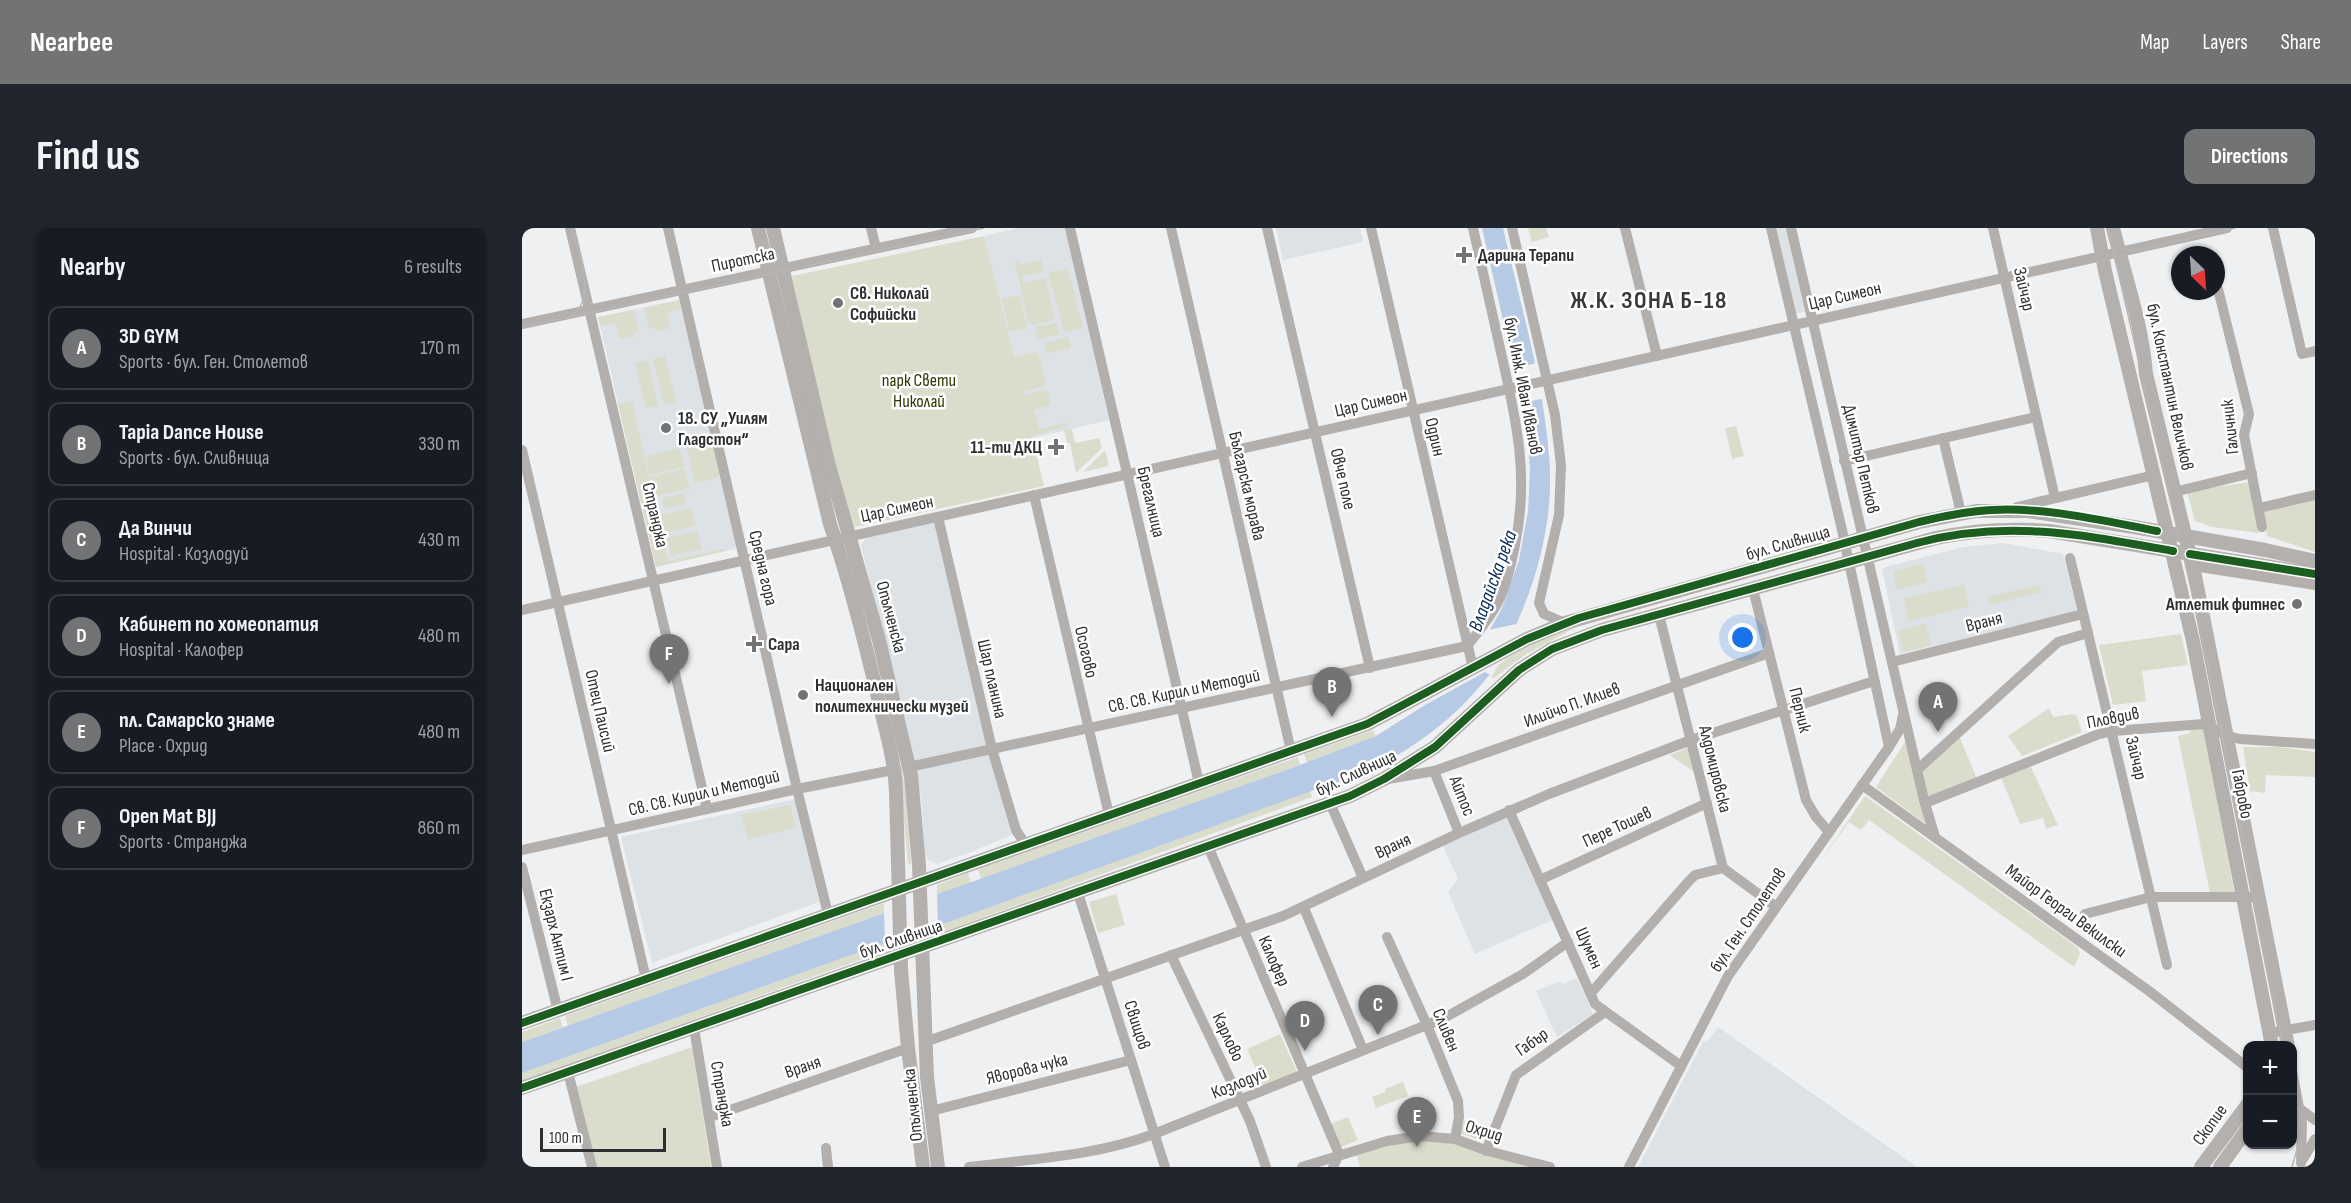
<!DOCTYPE html>
<meta charset="utf-8">
<style>
body{margin:0;font-family:"Sofia Sans Condensed",sans-serif;background:#20242c;color:#f1f3f6}
.controls{position:absolute;right:18px;bottom:18px;display:grid;overflow:hidden;border-radius:12px;box-shadow:0 2px 4px #0004}
.controls button{width:54px;height:54px;display:grid;place-items:center;padding:0;border:0;border-bottom:2px solid #363941;background:#171b24;color:#f1f3f6;font:30px sans-serif}
.compass{position:absolute;left:1649px;top:18px;width:54px;height:54px;border-radius:50%;background:#171b24;box-shadow:0 2px 4px #0004;rotate:155deg}
.scale{position:absolute;left:18px;bottom:15px;width:126px;box-sizing:border-box;padding-left:6px;border:3px solid #2e2f30;border-top:0;font-size:16px;line-height:21px;white-space:nowrap;color:#2e2f30;-webkit-text-stroke:4px #fff;paint-order:stroke}
.you{position:absolute;left:1221px;top:410px;width:21px;height:21px;margin:-15px;border:4px solid #fff;border-radius:50%;background:#1a73e8;box-shadow:0 0 0 9px #1a73e833}
.badge{display:grid;place-items:center;width:39px;height:39px;border-radius:50%;background:#727374;color:#fff;font-size:20px;font-weight:700}
.pin{position:absolute;translate:-50% -50px;filter:drop-shadow(0 2px 3px #0008)}
.pin::after{content:'';position:absolute;top:32px;width:21px;height:18px;background:inherit;clip-path:polygon(0 0,100% 0,50% 100%)}
.list{margin:0;padding:0;list-style:none}
h2{display:flex;justify-content:space-between;align-items:center;height:78px;margin:0;padding:0 24px;font-size:26px}
h2 small{font-size:20px;font-weight:400;color:#9ea1a6}
.list li{display:grid;grid-template-columns:39px 1fr auto;gap:18px;align-items:center;box-sizing:border-box;height:84px;margin:0 12px 12px;padding:0 12px;border:2px solid #363941;border-radius:12px}
.list b{display:block;font-size:22px;white-space:nowrap}
.list p{margin:0;font-size:20px;white-space:nowrap;color:#9ea1a6}
.list em{font-size:20px;font-style:normal;color:#9ea1a6}
.map{position:relative;flex:none;width:1793px;height:939px;overflow:hidden;border-radius:12px}
header{display:flex;align-items:center;gap:36px;box-sizing:border-box;height:84px;padding:0 30px;background:#727374;color:#fff}
header strong{font-size:28px}
nav{display:flex;gap:33px;margin-inline-start:auto;font-size:21px}
.intro{display:flex;align-items:center;justify-content:space-between;box-sizing:border-box;height:144px;padding:0 36px}
h1{margin:0;font-size:42px}
.button{padding:15px 27px;border-radius:12px;background:#727374;color:#fff;font-size:21px;font-weight:700}
main{display:flex;gap:36px;padding:0 36px}
aside{flex:1;background:#171b24;border-radius:12px;box-shadow:0 2px 4px #0004}
.map>svg:first-child{display:block}
</style>
<header>
<strong>Nearbee</strong>
<nav><a>Map</a><a>Layers</a><a>Share</a></nav>
</header>
<div class="intro"><h1>Find us</h1><a class="button">Directions</a></div>
<main>
<aside>
<h2>Nearby<small>6 results</small></h2>
<ul class="list">
<li><span class="badge">A</span><div><b>3D GYM</b><p>Sports · бул. Ген. Столетов</p></div><em>170 m</em></li>
<li><span class="badge">B</span><div><b>Tapia Dance House</b><p>Sports · бул. Сливница</p></div><em>330 m</em></li>
<li><span class="badge">C</span><div><b>Да Винчи</b><p>Hospital · Козлодуй</p></div><em>430 m</em></li>
<li><span class="badge">D</span><div><b>Кабинет по хомеопатия</b><p>Hospital · Калофер</p></div><em>480 m</em></li>
<li><span class="badge">E</span><div><b>пл. Самарско знаме</b><p>Place · Охрид</p></div><em>480 m</em></li>
<li><span class="badge">F</span><div><b>Open Mat BJJ</b><p>Sports · Странджа</p></div><em>860 m</em></li>
</ul>
</aside>
<div class="map">
<svg width="1793" height="939" viewBox="0 0 1793 939">
<rect width="100%" height="100%" fill="#eff0f2"/>
<!-- built -->
<g fill="#dde2e6">
<polygon points="496,0 544,0 587,192 511,210 462,8"/>
<polygon points="754,0 838,0 841,14 761,32"/>
<polygon points="1251,0 1267,0 1287,83 1272,86"/>
<polygon points="157,72 215,319 213,321 134,339 76,89"/>
<polygon points="410,295 414,296 492,606 449,624 415,636 406,632 403,625 399,571 385,502 339,317 344,310"/>
<polygon points="1481,315 1541,326 1555,383 1378,426 1360,341 1363,339 1442,319"/>
<polygon points="274,571 297,674 130,735 99,609"/>
<polygon points="987,582 1035,690 953,726 926,664 936,651 919,614"/>
<polygon points="1055,750 1071,786 1035,809 1014,763 1038,753 1040,756"/>
<polygon points="1196,799 1395,939 1116,939 1182,812 1185,814"/>
</g>
<!-- green -->
<g fill="#daddcb">
<polygon points="1006,0 1024,0 1027,9 1010,14"/>
<polygon points="462,8 492,129 516,124 524,158 501,164 501,167 525,161 529,177 512,182 517,201 545,195 546,198 510,208 522,258 332,299 307,213 270,48"/>
<polygon points="496,32 498,37 519,32 522,44 500,48 501,55 524,50 533,92 510,97 509,94 506,94 493,33"/>
<polygon points="546,40 561,100 542,104 526,45"/>
<polygon points="498,67 505,100 487,104 480,71"/>
<polygon points="157,72 159,81 145,84 149,100 134,103 133,100 127,101 122,80"/>
<polygon points="112,82 117,103 111,104 111,108 97,111 93,95 78,98 76,89"/>
<polygon points="535,95 538,106 516,111 513,99"/>
<polygon points="546,109 549,120 525,125 522,115"/>
<polygon points="143,128 154,174 142,177 131,131"/>
<polygon points="126,132 136,178 124,180 113,135"/>
<polygon points="110,173 146,333 200,321 203,323 134,339 96,176"/>
<polygon points="1214,198 1222,228 1210,231 1203,200"/>
<polygon points="550,201 553,215 577,210 580,220 554,245 548,215 545,215 542,202"/>
<polygon points="189,208 198,249 173,255 163,214"/>
<polygon points="158,220 162,239 128,247 124,228"/>
<polygon points="583,222 587,238 561,244"/>
<polygon points="163,241 167,260 133,268 128,249"/>
<polygon points="1728,254 1737,305 1691,299 1673,293 1665,263"/>
<polygon points="162,265 164,276 142,281 140,270"/>
<polygon points="1793,272 1793,324 1745,308 1741,283"/>
<polygon points="170,280 174,298 143,305 139,287"/>
<polygon points="175,303 180,321 149,328 145,310"/>
<polygon points="1401,336 1405,354 1375,362 1371,343"/>
<polygon points="1442,357 1447,379 1386,393 1382,370"/>
<polygon points="1517,357 1519,364 1468,377 1465,369"/>
<polygon points="1404,395 1409,417 1381,424 1376,403"/>
<path d="M1058,397L1003,427L972,450L967,447C981,426 1034,405 1058,397Z"/>
<polygon points="1659,406 1666,437 1620,443 1624,473 1591,477 1577,417"/>
<polygon points="1527,480 1531,489 1550,486 1555,488 1560,504 1500,528 1486,508"/>
<polygon points="1668,499 1682,501 1712,664 1688,665 1656,508 1668,505"/>
<polygon points="851,502 854,508 785,535 782,526"/>
<polygon points="1436,505 1455,551 1405,570 1399,542"/>
<polygon points="1385,511 1404,596 1354,559"/>
<polygon points="1167,519 1172,544 1148,527"/>
<polygon points="1721,519 1758,519 1793,524 1793,549 1744,547 1743,565 1728,563"/>
<polygon points="776,529 778,537 459,652 456,641"/>
<polygon points="1507,535 1536,597 1524,601 1521,590 1498,596 1478,547"/>
<polygon points="377,538 380,539 385,574 389,636 386,637"/>
<polygon points="842,544 844,550 797,566 795,561"/>
<polygon points="788,563 790,569 416,706 416,698"/>
<polygon points="1343,568 1555,719 1558,726 1552,739 1347,592 1339,602 1327,594 1295,638"/>
<polygon points="268,577 274,600 226,611 219,587"/>
<polygon points="446,645 449,655 415,668 415,657"/>
<polygon points="594,666 603,697 576,705 567,674"/>
<polygon points="362,675 362,685 46,798 43,788"/>
<polygon points="363,715 363,723 0,853 0,845"/>
<polygon points="38,790 41,799 0,814 0,804"/>
<polygon points="758,806 775,844 742,859 725,821"/>
<polygon points="170,819 189,939 71,939 51,860"/>
<polygon points="881,854 886,868 854,880 850,869 864,864 863,861"/>
<polygon points="826,889 836,912 819,919 809,896"/>
<polygon points="943,892 962,898 957,912 938,905"/>
<polygon points="906,912 926,914 1016,939 838,939 835,928 839,926 872,916"/>
</g>
<!-- water -->
<path fill="#b6cae5" d="M960,0H981C998,75 1021,151 1027,227C1033,293 1014,358 985,416C979,426 974,438 967,447C936,488 889,524 842,544L416,698L363,715L0,845V814L778,537L854,508L903,477L956,423L980,380L997,332L1006,283L1008,241L1006,216L1000,175Z"/>
<!-- pier -->
<g fill="#eff0f2">
<polygon points="1015,135 1023,170 997,176 989,141"/>
<polygon points="999,395 970,448 963,444 903,477 940,439 966,402"/>
<polygon points="415,664 416,701 363,718 362,682"/>
</g>
<g fill="none" stroke-linecap="round" stroke-linejoin="round">
<!-- minor -->
<g stroke="#b3afac" stroke-width="10">
<polyline points="48,0 185,581"/>
<polyline points="146,0 275,561 306,686"/>
<polyline points="349,0 354,20"/>
<polyline points="548,0 677,555"/>
<polyline points="649,0 769,523"/>
<polyline points="745,0 848,440"/>
<polyline points="849,0 951,440"/>
<polyline points="990,0 1033,187 1039,237 1037,287 1017,375 1022,386 1043,395"/>
<polyline points="1103,0 1135,128"/>
<polyline points="1249,0 1320,302 1367,519"/>
<polyline points="1269,0 1402,572 1413,609"/>
<polyline points="1471,0 1533,270"/>
<polyline points="1751,0 1780,126 1793,123"/>
<polyline points="1696,61 1727,186 1722,207 1740,299"/>
<polyline points="0,96 450,0"/>
<polyline points="1421,210 1439,285"/>
<polyline points="0,222 124,751"/>
<polyline points="1322,233 1514,189"/>
<polyline points="1652,264 1730,245"/>
<polyline points="512,267 587,587"/>
<polyline points="1495,279 1632,247"/>
<polyline points="1737,280 1793,267"/>
<polyline points="416,289 470,521 494,602 503,616"/>
<polyline points="1548,330 1645,737"/>
<polyline points="1671,338 1793,357"/>
<polyline points="1231,361 1284,572 1294,589 1307,604"/>
<polyline points="0,382 1705,0"/>
<polyline points="1137,387 1201,640 1253,678"/>
<path d="M945,418C956,404 968,390 976,374C985,356 989,336 993,317C1007,249 995,195 980,129C970,86 961,43 951,0"/>
<polyline points="1370,434 1561,386"/>
<polyline points="387,539 945,418"/>
<polyline points="1395,542 1536,414 1566,405"/>
<polyline points="912,543 937,605"/>
<polyline points="866,551 912,543 1247,425"/>
<polyline points="1340,557 1627,763 1726,840"/>
<polyline points="808,575 841,650"/>
<polyline points="1403,575 1577,506 1591,503 1682,496 1706,508 1718,511 1793,516"/>
<polyline points="987,582 1073,776 1159,838"/>
<polyline points="686,618 817,926 811,939"/>
<polyline points="0,622 275,561 371,542"/>
<polyline points="0,639 36,783"/>
<polyline points="1018,652 1185,575"/>
<polyline points="556,665 643,939"/>
<polyline points="782,680 841,822"/>
<polyline points="1563,686 1629,669 1738,669"/>
<polyline points="865,709 905,797 936,873 937,889 933,911"/>
<polyline points="649,727 728,893 744,939"/>
<polyline points="1069,765 1167,653 1173,647 1201,640"/>
<polyline points="172,800 195,939"/>
<polyline points="1748,805 1793,797"/>
<polyline points="403,814 761,688 937,605 1027,566 1169,512 1352,453"/>
<polyline points="1770,843 1780,895 1779,935"/>
<polyline points="46,844 70,939"/>
<polyline points="1774,878 1793,892"/>
<polyline points="409,883 609,832"/>
<polyline points="188,889 386,820"/>
<polyline points="304,920 306,939"/>
<polyline points="964,923 994,847 1083,784"/>
<polyline points="1781,931 1793,911"/>
<path d="M447,939C509,931 573,928 632,906L922,790L1001,746L1046,714"/>
<polyline points="780,939 865,913 898,908 933,911 966,923 1028,939"/>
<polyline points="1107,939 1206,748 1367,519 1378,501 1381,487"/>
</g>
<!-- major -->
<g stroke="#b4b0ae" stroke-width="14">
<path d="M236,0L308,296C328,354 343,414 357,474C364,503 373,534 374,564L379,742L386,820L401,939"/>
<polyline points="251,0 306,234 357,412 389,548 397,637 405,849 416,939"/>
<polyline points="1575,0 1583,43 1671,413 1750,818"/>
<path d="M1591,0C1603,48 1620,96 1624,146L1673,348L1766,818"/>
<polyline points="0,795 845,496 1005,411 1043,395 1397,294 1454,283 1506,283 1612,299 1743,322 1793,333"/>
<path d="M0,860L828,568L862,551L913,519L997,442L1030,421L1080,402L1414,310C1452,302 1489,300 1527,303L1793,346"/>
<polyline points="1679,939 1726,876"/>
<polyline points="1698,939 1726,900"/>
</g>
<!-- tram -->
<g stroke="#b7b5b6" stroke-width="1.5">
<path d="M50,0C56,25 76,70 50,87"/>
<polyline points="1586,0 1684,426 1761,818"/>
<polyline points="1587,12 1597,20 1612,23 1713,0"/>
<polyline points="0,99 462,0"/>
<polyline points="1770,939 1777,914 1770,868"/>
</g>
<!-- cycleway casing -->
<g stroke="#fff" stroke-width="11">
<g id="cycleway">
<polyline points="1668,326 1793,346"/>
<path d="M0,795L845,496L1005,411L1057,390L1397,294C1422,288 1445,283 1470,282C1525,279 1582,293 1635,303"/>
<path d="M0,860L828,568L862,551L913,519L997,442L1030,421L1080,402L1395,315C1485,291 1562,307 1651,323"/>
</g>
</g>
<!-- cycleway -->
<use href="#cycleway" stroke="#1b5e20" stroke-width="8"/>
</g>
<!-- markers -->
<g fill="#727374" stroke="#fff" stroke-width="2">
<path d="M939 18h6v6h6v6h-6v6h-6v-6h-6v-6h6z"/>
<circle cx="316" cy="75" r="6"/>
<circle cx="144" cy="200" r="6"/>
<path d="M531 210h6v6h6v6h-6v6h-6v-6h-6v-6h6z"/>
<circle cx="1775" cy="376" r="6"/>
<path d="M229 407h6v6h6v6h-6v6h-6v-6h-6v-6h6z"/>
<circle cx="281" cy="467" r="6"/>
</g>
<g text-anchor="middle" dominant-baseline="central" stroke-width="5" stroke-linejoin="round" paint-order="stroke">
<!-- poi labels -->
<g font-size="18" font-weight="bold" fill="#2e2f30" stroke="#fff" text-anchor="start">
<text x="956" y="27">Дарина Терапи</text>
<text x="328" y="65">Св. Николай<tspan x="328" dy="21">Софийски</tspan></text>
<text x="156" y="190">18. СУ „Уилям<tspan x="156" dy="21">Гладстон“</tspan></text>
<text x="520" y="219" text-anchor="end">11-ти ДКЦ</text>
<text x="1763" y="376" text-anchor="end">Атлетик фитнес</text>
<text x="246" y="416">Сара</text>
<text x="293" y="457">Национален<tspan x="293" dy="21">политехнически музей</tspan></text>
</g>
<!-- street labels -->
<g font-size="18" fill="#2e2f30" stroke="#fff">
<text transform="translate(221 32) rotate(-12)">Пиротска</text>
<text transform="translate(1502 61) rotate(77)">Зайчар</text>
<text transform="translate(1323 68) rotate(-13)">Цар Симеон</text>
<text transform="translate(1001 158) rotate(79)">бул. Инж. Иван Иванов</text>
<text transform="translate(1648 159) rotate(78)">бул. Константин Величков</text>
<text transform="translate(849 175) rotate(-13)">Цар Симеон</text>
<text transform="translate(1708 199) rotate(-96)">Галичник</text>
<text transform="translate(913 209) rotate(77)">Одрин</text>
<text transform="translate(1339 231) rotate(77)">Димитър Петков</text>
<text transform="translate(821 251) rotate(77)">Овче поле</text>
<text transform="translate(725 258) rotate(77)">Българска морава</text>
<text transform="translate(629 274) rotate(77)">Брегалница</text>
<text transform="translate(375 281) rotate(-12)">Цар Симеон</text>
<text transform="translate(133 287) rotate(77)">Странджа</text>
<text transform="translate(1266 315) rotate(-16)">бул. Сливница</text>
<text transform="translate(241 340) rotate(77)">Средна гора</text>
<text transform="translate(369 389) rotate(75)">Опълченска</text>
<text transform="translate(1462 394) rotate(-14)">Враня</text>
<text transform="translate(564 424) rotate(77)">Осогово</text>
<text transform="translate(470 451) rotate(77)">Шар планина</text>
<text transform="translate(662 463) rotate(-12)">Св. Св. Кирил и Методий</text>
<text transform="translate(1050 477) rotate(-20)">Илийчо П. Илиев</text>
<text transform="translate(1278 482) rotate(76)">Перник</text>
<text transform="translate(78 483) rotate(77)">Отец Паисий</text>
<text transform="translate(1591 490) rotate(-11)">Пловдив</text>
<text transform="translate(1614 530) rotate(77)">Зайчар</text>
<text transform="translate(1193 541) rotate(76)">Алдомировска</text>
<text transform="translate(834 545) rotate(-25)">бул. Сливница</text>
<text transform="translate(182 565) rotate(-13)">Св. Св. Кирил и Методий</text>
<text transform="translate(1720 566) rotate(79)">Габрово</text>
<text transform="translate(940 568) rotate(68)">Айтос</text>
<text transform="translate(1095 599) rotate(-25)">Пере Тошев</text>
<text transform="translate(871 618) rotate(-25)">Враня</text>
<text transform="translate(1544 683) rotate(36)">Майор Георги Векилски</text>
<text transform="translate(1226 692) rotate(-56)">бул. Ген. Столетов</text>
<text transform="translate(34 707) rotate(76)">Екзарх Антим I</text>
<text transform="translate(379 711) rotate(-19)">бул. Сливница</text>
<text transform="translate(1067 720) rotate(66)">Шумен</text>
<text transform="translate(752 733) rotate(66)">Калофер</text>
<text transform="translate(615 797) rotate(72)">Свищов</text>
<text transform="translate(924 802) rotate(67)">Сливен</text>
<text transform="translate(706 809) rotate(65)">Карлово</text>
<text transform="translate(1010 814) rotate(-35)">Габър</text>
<text transform="translate(281 839) rotate(-19)">Враня</text>
<text transform="translate(505 841) rotate(-14)">Яворова чука</text>
<text transform="translate(717 855) rotate(-22)">Козлодуй</text>
<text transform="translate(200 866) rotate(80)">Странджа</text>
<text transform="translate(391 877) rotate(-96)">Опълченска</text>
<text transform="translate(1688 897) rotate(-54)">Скопие</text>
<text transform="translate(962 903) rotate(17)">Охрид</text>
</g>
<!-- park labels -->
<g font-size="18" fill="#333800" stroke="#fff">
<text x="397" y="152">парк Свети<tspan x="397" dy="21">Николай</tspan></text>
</g>
<!-- water labels -->
<g font-size="20" font-style="italic" fill="#082c5a" stroke="#fff">
<text transform="translate(971 353) rotate(-70)">Владайска река</text>
</g>
<!-- district labels -->
<g font-size="24" font-weight="bold" letter-spacing="1.5" fill="#393a3d" stroke="#fff">
<text x="1127" y="72">Ж.К. ЗОНА Б-18</text>
</g>
</g>
</svg>
<div class="controls">
<button>+</button>
<button>−</button>
</div>
<svg class="compass" viewBox="-18 -18 36 36"><path d="M0-13l5 13h-10z" fill="#e53935"/><path d="M0 13l5-13h-10z" fill="#9ea1a6"/></svg>
<div class="scale">100 m</div>
<div class="you"></div>
<div class="pin badge" style="left:1416px;top:504px">A</div>
<div class="pin badge" style="left:810px;top:489px">B</div>
<div class="pin badge" style="left:856px;top:807px">C</div>
<div class="pin badge" style="left:783px;top:823px">D</div>
<div class="pin badge" style="left:895px;top:919px">E</div>
<div class="pin badge" style="left:147px;top:456px">F</div>
</div>
</main>
